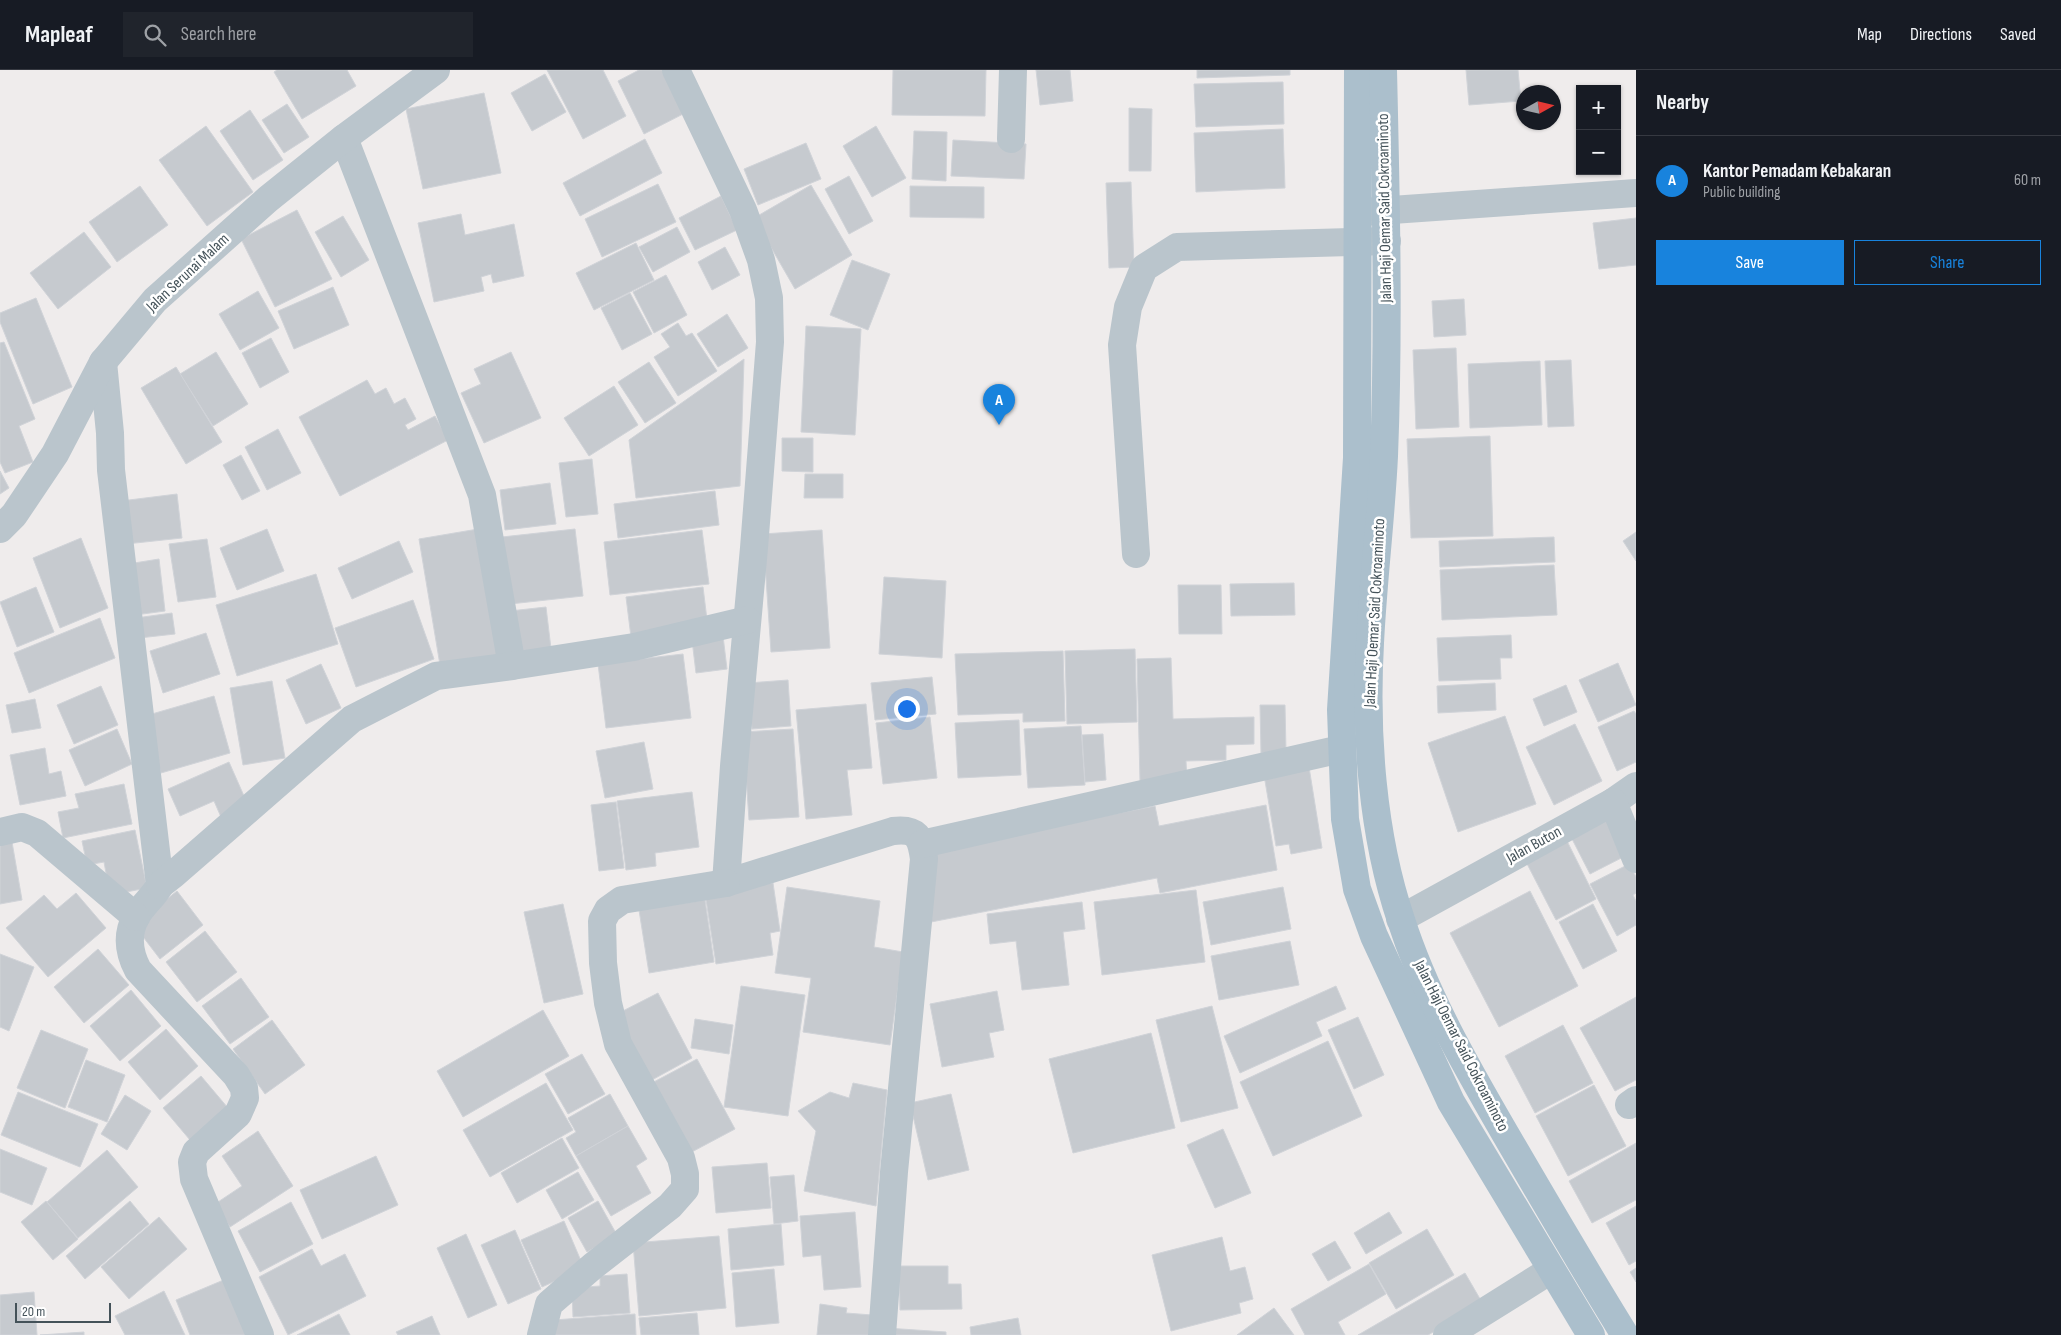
<!DOCTYPE html>
<meta charset="utf-8">
<style>
body{margin:0;font-family:"Sofia Sans Condensed",sans-serif;background:#20242c;color:#f1f3f6}
.controls{position:absolute;right:15px;top:15px;display:grid;overflow:hidden;border-radius:0px;box-shadow:0 1px 4px #0004}
.controls button{width:45px;height:45px;display:grid;place-items:center;padding:0;border:0;border-bottom:1px solid #363941;background:#171b24;color:#f1f3f6;font:25px sans-serif}
.compass{position:absolute;left:1516px;top:15px;width:45px;height:45px;border-radius:50%;background:#171b24;box-shadow:0 1px 4px #0004;rotate:82deg}
.scale{position:absolute;left:15px;bottom:12px;width:96px;box-sizing:border-box;padding-left:5px;border:2px solid #445259;border-top:0;font-size:14px;line-height:18px;white-space:nowrap;color:#445259;-webkit-text-stroke:4px #fff;paint-order:stroke}
.you{position:absolute;left:906px;top:638px;width:18px;height:18px;margin:-12px;border:4px solid #fff;border-radius:50%;background:#1a73e8;box-shadow:0 0 0 8px #1a73e833}
.badge{display:grid;place-items:center;width:32px;height:32px;border-radius:50%;background:#1883dd;color:#fff;font-size:16px;font-weight:700}
.pin{position:absolute;translate:-50% -41px;filter:drop-shadow(0 1px 2px #0008)}
.pin::after{content:'';position:absolute;top:26px;width:18px;height:15px;background:inherit;clip-path:polygon(0 0,100% 0,50% 100%)}
.list{margin:0;padding:0;list-style:none}
h2{display:flex;justify-content:space-between;align-items:center;height:65px;margin:0;padding:0 20px;font-size:21px}
h2 small{font-size:16px;font-weight:400;color:#9ea1a6}
.list li{display:grid;grid-template-columns:32px 1fr auto;gap:15px;align-items:center;box-sizing:border-box;height:90px;padding:0 20px;border-top:1px solid #363941}
.list b{display:block;font-size:19px;white-space:nowrap}
.list p{margin:0;font-size:16px;white-space:nowrap;color:#9ea1a6}
.list em{font-size:16px;font-style:normal;color:#9ea1a6}
.actions{display:flex;gap:10px;padding:15px 20px}
.actions a{flex:1;padding:11px 0;border:1px solid #1883dd;border-radius:0px;text-align:center;font-size:18px;color:#1883dd}
.actions .main{background:#1883dd;color:#fff}
.icon{flex:none;width:28px;height:28px;fill:none;stroke:currentColor;stroke-width:2;stroke-linecap:round;stroke-linejoin:round}
.map{position:relative;flex:none;width:1636px;height:1265px;overflow:hidden}
header{display:flex;align-items:center;gap:30px;box-sizing:border-box;height:70px;padding:0 25px;background:#171b24;border-bottom:1px solid #363941}
header strong{font-size:24px}
nav{display:flex;gap:28px;margin-inline-start:auto;font-size:18px}
.search{width:350px;height:45px;background:#20242c;display:flex;align-items:center;gap:12px;box-sizing:border-box;padding:0 18px;border-radius:0px;color:#9ea1a6;font-size:19px}
main{display:flex}
aside{flex:1;background:#171b24}
.map>svg:first-child{display:block}
</style>
<header>
<strong>Mapleaf</strong>
<div class="search"><svg class="icon" aria-label="search" viewBox="0 0 24 24"><circle cx="10" cy="10" r="6"/><path d="M15 15l6 6"/></svg>Search here</div>
<nav><a>Map</a><a>Directions</a><a>Saved</a></nav>
</header>
<main>
<div class="map">
<svg width="1636" height="1265" viewBox="0 0 1636 1265">
<rect width="100%" height="100%" fill="#efecec"/>
<!-- building -->
<g fill="#c6cacf" stroke="#d0d3d8">
<polygon points="277,0 347,0 356,16 302,49 274,2"/>
<polygon points="547,0 603,0 626,46 583,69"/>
<polygon points="639,0 663,0 685,43 644,64 618,11"/>
<polygon points="893,0 986,0 985,46 892,45"/>
<polygon points="1036,0 1070,0 1073,31 1040,35"/>
<polygon points="1197,0 1290,0 1290,5 1197,8"/>
<polygon points="1466,0 1518,0 1521,31 1469,35"/>
<polygon points="545,4 566,42 532,61 511,23"/>
<polygon points="1283,12 1284,54 1196,57 1194,14"/>
<polygon points="484,23 501,103 423,119 406,39"/>
<polygon points="287,34 309,67 284,83 262,50"/>
<polygon points="1129,38 1152,39 1151,101 1129,101"/>
<polygon points="250,40 283,90 253,110 220,61"/>
<polygon points="206,56 253,122 207,156 159,90"/>
<polygon points="876,56 906,108 872,127 843,76"/>
<polygon points="1283,59 1285,118 1196,122 1194,63"/>
<polygon points="914,61 947,62 946,111 912,109"/>
<polygon points="645,69 662,103 580,146 563,113"/>
<polygon points="953,70 1026,74 1024,109 951,106"/>
<polygon points="806,73 821,109 758,135 744,99"/>
<polygon points="849,106 873,151 849,164 825,119"/>
<polygon points="1131,112 1134,197 1109,198 1106,113"/>
<polygon points="658,114 676,152 602,187 585,149"/>
<polygon points="811,115 852,185 795,219 754,148"/>
<polygon points="140,116 168,155 117,192 89,152"/>
<polygon points="910,116 984,117 984,148 910,147"/>
<polygon points="721,126 737,160 695,180 679,148"/>
<polygon points="297,140 332,209 275,237 241,169"/>
<polygon points="461,144 465,165 514,154 524,206 493,213 491,204 481,207 484,221 434,232 418,153"/>
<polygon points="343,146 369,190 341,207 315,162"/>
<polygon points="1636,148 1636,195 1599,199 1593,153"/>
<polygon points="677,157 690,182 653,202 639,177"/>
<polygon points="84,162 111,197 58,239 30,203"/>
<polygon points="636,173 654,210 594,240 576,203"/>
<polygon points="725,177 740,205 712,220 698,192"/>
<polygon points="852,190 890,204 868,260 830,245"/>
<polygon points="666,205 687,245 654,263 633,222"/>
<polygon points="333,217 349,255 294,279 278,241"/>
<polygon points="258,221 279,258 240,280 219,244"/>
<polygon points="630,223 652,264 622,280 601,238"/>
<polygon points="36,228 72,317 33,334 0,252 0,243"/>
<polygon points="1464,229 1466,265 1434,267 1432,231"/>
<polygon points="727,244 748,278 718,297 697,264"/>
<polygon points="678,253 686,266 692,263 717,301 678,326 654,287 670,277 661,264"/>
<polygon points="806,256 861,259 855,365 801,362"/>
<polygon points="271,268 289,302 260,318 242,283"/>
<polygon points="4,272 35,349 19,356 33,392 5,403 0,392 0,273"/>
<polygon points="1456,278 1459,357 1416,359 1413,280"/>
<polygon points="216,282 248,334 213,356 180,304"/>
<polygon points="511,282 541,348 484,373 461,323 481,314 474,299"/>
<polygon points="744,289 740,416 636,428 629,370"/>
<polygon points="1571,290 1574,356 1548,357 1545,291"/>
<polygon points="1540,291 1542,355 1470,358 1468,294"/>
<polygon points="649,292 676,333 645,353 618,312"/>
<polygon points="176,297 222,372 186,394 141,318"/>
<polygon points="367,310 375,324 386,318 394,334 405,328 416,349 405,355 408,360 435,346 448,370 340,426 299,347"/>
<polygon points="614,316 638,355 589,386 564,348"/>
<polygon points="278,359 301,403 267,420 245,377"/>
<polygon points="1490,366 1493,466 1411,468 1407,369"/>
<polygon points="782,368 813,368 813,402 782,401"/>
<polygon points="241,385 260,421 242,430 223,395"/>
<polygon points="592,389 598,444 566,447 559,393"/>
<polygon points="0,401 9,418 0,424"/>
<polygon points="805,404 843,404 843,428 804,428"/>
<polygon points="550,413 556,454 505,460 500,420"/>
<polygon points="715,421 719,455 618,468 614,434"/>
<polygon points="177,424 182,468 126,474 121,431"/>
<polygon points="484,458 505,584 440,595 419,469"/>
<polygon points="267,459 284,501 237,520 220,478"/>
<polygon points="575,459 583,526 510,534 502,467"/>
<polygon points="702,460 709,514 610,525 604,472"/>
<polygon points="822,460 830,578 771,582 763,464"/>
<polygon points="1636,462 1636,491 1623,471"/>
<polygon points="1554,467 1555,492 1440,497 1439,471"/>
<polygon points="81,468 108,538 60,558 33,488"/>
<polygon points="207,469 216,527 178,532 169,474"/>
<polygon points="399,471 413,502 352,529 338,498"/>
<polygon points="159,489 165,541 135,545 128,494"/>
<polygon points="1554,495 1557,545 1442,550 1440,500"/>
<polygon points="316,504 338,574 237,606 216,535"/>
<polygon points="884,507 946,511 942,588 879,584"/>
<polygon points="1294,513 1295,545 1231,546 1230,514"/>
<polygon points="1178,515 1221,515 1222,564 1179,564"/>
<polygon points="36,517 54,562 17,577 0,532"/>
<polygon points="703,517 708,558 631,567 626,527"/>
<polygon points="413,530 434,589 356,617 335,558"/>
<polygon points="546,537 552,587 516,592 510,541"/>
<polygon points="172,543 175,564 139,568 136,548"/>
<polygon points="100,548 115,588 29,623 14,583"/>
<polygon points="206,563 220,604 163,623 150,581"/>
<polygon points="1511,565 1512,588 1500,588 1501,609 1439,611 1437,568"/>
<polygon points="723,566 727,599 696,603 692,570"/>
<polygon points="1135,579 1137,652 1067,654 1065,581"/>
<polygon points="1063,581 1065,651 1023,652 1023,643 958,645 955,584"/>
<polygon points="683,584 691,648 606,658 598,594"/>
<polygon points="1171,588 1173,649 1254,647 1254,674 1226,675 1226,690 1186,691 1187,709 1140,711 1137,589"/>
<polygon points="1618,593 1636,635 1598,652 1579,610"/>
<polygon points="321,594 341,638 306,654 286,610"/>
<polygon points="932,607 936,644 875,650 871,613"/>
<polygon points="788,610 791,656 752,659 748,613"/>
<polygon points="272,611 285,688 243,695 230,618"/>
<polygon points="1495,613 1496,640 1438,643 1437,616"/>
<polygon points="1566,615 1577,642 1544,656 1533,629"/>
<polygon points="101,616 118,655 74,674 57,635"/>
<polygon points="214,626 230,683 161,703 145,646"/>
<polygon points="35,629 41,658 12,663 6,635"/>
<polygon points="866,634 872,698 847,700 852,745 806,749 796,640"/>
<polygon points="1260,635 1285,635 1286,682 1261,683"/>
<polygon points="1634,641 1636,644 1636,692 1617,701 1598,657"/>
<polygon points="1505,646 1536,734 1458,762 1428,673"/>
<polygon points="930,647 937,708 883,714 876,653"/>
<polygon points="1019,650 1021,705 958,708 955,653"/>
<polygon points="1575,654 1602,711 1554,735 1526,677"/>
<polygon points="1081,656 1085,715 1028,718 1024,659"/>
<polygon points="117,659 132,694 85,716 69,680"/>
<polygon points="793,659 799,747 749,750 743,662"/>
<polygon points="1103,664 1106,710 1085,712 1082,665"/>
<polygon points="644,672 653,719 605,728 596,681"/>
<polygon points="45,678 49,704 61,701 66,726 20,735 10,685"/>
<polygon points="229,692 248,735 221,747 214,731 180,746 168,719"/>
<polygon points="1309,697 1322,778 1291,784 1289,774 1276,776 1264,705"/>
<polygon points="124,714 132,754 63,768 58,742 79,738 75,724"/>
<polygon points="692,722 699,777 655,783 656,796 626,800 617,731"/>
<polygon points="616,732 624,798 599,801 591,735"/>
<polygon points="1266,735 1277,800 1160,823 1157,808 926,853 930,780 1155,736 1159,756"/>
<polygon points="1614,745 1633,782 1590,804 1571,767"/>
<polygon points="135,760 147,818 110,825 104,792 87,795 82,771"/>
<polygon points="1565,767 1596,829 1556,850 1524,788"/>
<polygon points="12,772 22,830 0,834 0,775"/>
<polygon points="1629,794 1636,807 1636,823 1633,825 1636,831 1636,855 1617,866 1590,814"/>
<polygon points="773,813 780,861 770,863 773,885 716,894 705,823"/>
<polygon points="787,817 880,831 874,877 903,882 890,975 803,962 811,908 775,903"/>
<polygon points="1283,817 1291,859 1211,875 1203,832"/>
<polygon points="1196,820 1205,892 1102,905 1094,832"/>
<polygon points="177,821 203,855 160,889 134,855"/>
<polygon points="1530,821 1578,916 1499,957 1450,863"/>
<polygon points="76,823 106,858 48,907 6,858 44,825 57,839"/>
<polygon points="705,830 714,892 649,903 639,840"/>
<polygon points="1082,832 1085,859 1063,862 1069,915 1022,920 1016,871 990,874 987,844"/>
<polygon points="563,834 583,924 544,933 524,842"/>
<polygon points="1593,834 1617,881 1583,899 1559,852"/>
<polygon points="205,861 237,902 197,932 166,892"/>
<polygon points="1290,871 1299,915 1219,930 1211,886"/>
<polygon points="98,879 129,915 84,953 54,917"/>
<polygon points="0,884 34,897 9,961 0,957"/>
<polygon points="241,908 269,947 230,974 202,936"/>
<polygon points="741,916 805,925 788,1046 724,1037"/>
<polygon points="1336,916 1346,939 1316,952 1322,966 1240,1003 1224,966"/>
<polygon points="131,920 161,956 120,991 90,956"/>
<polygon points="997,921 1004,960 989,963 994,987 942,997 930,934"/>
<polygon points="658,923 692,988 650,1011 615,945"/>
<polygon points="1636,927 1636,1010 1615,1021 1580,958"/>
<polygon points="1212,936 1238,1038 1181,1052 1156,950"/>
<polygon points="543,940 569,986 463,1047 437,1001"/>
<polygon points="1358,947 1384,1005 1354,1019 1328,960"/>
<polygon points="695,949 733,955 729,984 691,978"/>
<polygon points="272,950 305,995 265,1024 233,979"/>
<polygon points="1563,955 1593,1013 1535,1043 1505,986"/>
<polygon points="166,959 198,996 160,1030 128,992"/>
<polygon points="41,960 88,979 65,1038 17,1018"/>
<polygon points="1151,963 1175,1058 1073,1083 1049,989"/>
<polygon points="1328,971 1362,1046 1273,1086 1240,1012"/>
<polygon points="582,984 605,1024 568,1044 545,1004"/>
<polygon points="697,989 735,1059 688,1084 650,1014"/>
<polygon points="86,990 125,1005 107,1052 68,1037"/>
<polygon points="201,1006 228,1038 190,1070 163,1038"/>
<polygon points="546,1013 573,1060 490,1107 463,1060"/>
<polygon points="853,1013 887,1020 876,1136 804,1121 816,1061 798,1041 830,1022 849,1028"/>
<polygon points="1594,1015 1626,1076 1568,1106 1536,1046"/>
<polygon points="18,1022 98,1054 80,1097 1,1065"/>
<polygon points="610,1024 628,1056 576,1086 566,1068 576,1062 568,1048"/>
<polygon points="951,1024 969,1100 928,1110 910,1033"/>
<polygon points="125,1025 151,1041 127,1080 101,1064"/>
<polygon points="628,1056 647,1089 636,1096 651,1123 611,1146 576,1086"/>
<polygon points="1223,1059 1251,1123 1215,1138 1187,1075"/>
<polygon points="258,1061 293,1116 230,1157 215,1134 242,1116 222,1086"/>
<polygon points="562,1068 579,1098 517,1133 501,1103"/>
<polygon points="1636,1073 1636,1130 1592,1153 1569,1111"/>
<polygon points="0,1079 47,1098 32,1135 0,1122"/>
<polygon points="107,1080 138,1117 78,1168 47,1132"/>
<polygon points="376,1086 398,1135 322,1169 300,1120"/>
<polygon points="767,1093 771,1138 716,1143 712,1097"/>
<polygon points="578,1102 594,1130 562,1149 546,1120"/>
<polygon points="794,1105 798,1151 774,1154 770,1107"/>
<polygon points="46,1131 78,1169 53,1190 21,1152"/>
<polygon points="130,1131 149,1154 85,1209 66,1186"/>
<polygon points="598,1131 617,1165 587,1182 568,1148"/>
<polygon points="291,1132 313,1174 260,1202 238,1161"/>
<polygon points="1636,1136 1636,1191 1629,1195 1606,1153"/>
<polygon points="855,1142 861,1217 824,1220 821,1185 803,1187 800,1146"/>
<polygon points="1389,1142 1402,1163 1366,1184 1354,1163"/>
<polygon points="159,1147 187,1179 129,1229 101,1197"/>
<polygon points="564,1151 584,1198 542,1217 521,1170"/>
<polygon points="781,1154 784,1195 731,1200 728,1159"/>
<polygon points="1427,1159 1454,1205 1396,1239 1369,1193"/>
<polygon points="515,1160 541,1219 508,1234 481,1175"/>
<polygon points="466,1164 497,1235 468,1248 437,1178"/>
<polygon points="719,1166 726,1238 639,1246 633,1173"/>
<polygon points="1222,1167 1230,1201 1245,1197 1253,1229 1239,1233 1241,1243 1171,1261 1152,1185"/>
<polygon points="1335,1171 1351,1198 1328,1211 1312,1184"/>
<polygon points="312,1179 321,1196 345,1184 366,1226 288,1265 259,1207"/>
<polygon points="1369,1194 1386,1224 1338,1252 1345,1265 1305,1265 1291,1239"/>
<polygon points="899,1196 948,1196 948,1214 961,1214 962,1239 900,1240"/>
<polygon points="1636,1198 1636,1212 1630,1202"/>
<polygon points="774,1199 779,1253 736,1257 732,1203"/>
<polygon points="1465,1203 1483,1234 1428,1265 1358,1265"/>
<polygon points="627,1204 630,1243 573,1247 572,1218 600,1216 600,1206"/>
<polygon points="226,1209 248,1265 190,1265 176,1230"/>
<polygon points="164,1221 185,1265 125,1265 115,1246"/>
<polygon points="34,1222 37,1265 0,1265 0,1225"/>
<polygon points="820,1234 847,1238 846,1243 872,1245 870,1265 817,1265"/>
<polygon points="1274,1238 1294,1265 1237,1265"/>
<polygon points="697,1243 699,1265 641,1265 639,1248"/>
<polygon points="339,1244 350,1265 297,1265"/>
<polygon points="635,1244 636,1265 555,1265 554,1250"/>
<polygon points="432,1246 440,1265 398,1265 396,1262"/>
<polygon points="1018,1248 1021,1265 971,1265 970,1257"/>
<polygon points="886,1258 946,1262 946,1265 885,1265"/>
<polygon points="84,1262 84,1265 40,1265"/>
</g>
<g fill="none" stroke-linecap="round" stroke-linejoin="round">
<!-- minor -->
<g stroke="#bac5cc" stroke-width="28">
<path d="M676,0L743,140L761,190L769,228L770,272L754,478L734,696L726,813L893,761C917,758 921,767 924,789L894,1102L882,1265"/>
<polyline points="344,68 482,425 512,596"/>
<polyline points="1011,69 1013,0"/>
<polyline points="1363,142 1636,123"/>
<path d="M103,292L110,363L111,400L160,815C154,827 142,835 136,847C126,865 129,883 138,900L236,1005L244,1018L245,1028L238,1044L196,1082L192,1092L194,1109L260,1265"/>
<polyline points="0,459 14,445 55,384 103,292 155,230 268,129 344,68 436,0"/>
<polyline points="1136,484 1122,275 1128,237 1144,198 1177,177 1387,171"/>
<polyline points="1613,732 1636,716"/>
<polyline points="0,762 22,757 37,763 136,847"/>
<polyline points="922,774 1341,679"/>
<polyline points="160,815 174,804 352,649 436,606 512,596 634,577 747,550"/>
<polyline points="1400,849 1613,732 1636,789"/>
<polyline points="1629,1035 1636,1030"/>
<polyline points="541,1265 549,1234 593,1196 670,1136 685,1119 685,1104 681,1088 618,974 608,933 603,893 602,851 608,840 622,830 726,813"/>
<polyline points="1447,1265 1551,1200"/>
</g>
<!-- major -->
<g stroke="#abbfcc" stroke-width="28">
<polyline points="1358,0 1357,388 1341,640 1345,749 1357,819 1374,866 1451,1032 1591,1265"/>
<path d="M1383,0C1386,129 1389,258 1384,386C1381,449 1373,511 1370,573C1365,663 1372,764 1401,850C1425,925 1466,996 1506,1065C1545,1132 1584,1199 1625,1265"/>
</g>
</g>
<g text-anchor="middle" dominant-baseline="central" stroke-width="5" stroke-linejoin="round" paint-order="stroke">
<!-- street labels -->
<g font-size="16" fill="#445259" stroke="#fff">
<text transform="translate(1385 138) rotate(-91)">Jalan Haji Oemar Said Cokroaminoto</text>
<text transform="translate(188 203) rotate(-43)">Jalan Serunai Malam</text>
<text transform="translate(1375 543) rotate(-87)">Jalan Haji Oemar Said Cokroaminoto</text>
<text transform="translate(1534 775) rotate(-29)">Jalan Buton</text>
<text transform="translate(1461 976) rotate(63)">Jalan Haji Oemar Said Cokroaminoto</text>
</g>
</g>
</svg>
<div class="controls">
<button>+</button>
<button>−</button>
</div>
<svg class="compass" viewBox="-18 -18 36 36"><path d="M0-13l5 13h-10z" fill="#e53935"/><path d="M0 13l5-13h-10z" fill="#9ea1a6"/></svg>
<div class="scale">20 m</div>
<div class="you"></div>
<div class="pin badge" style="left:999px;top:355px">A</div>
</div>
<aside>
<h2>Nearby<small></small></h2>
<ul class="list">
<li><span class="badge">A</span><div><b>Kantor Pemadam Kebakaran</b><p>Public building</p></div><em>60 m</em></li>
</ul>
<div class="actions"><a class="main">Save</a><a>Share</a></div>
</aside>
</main>
